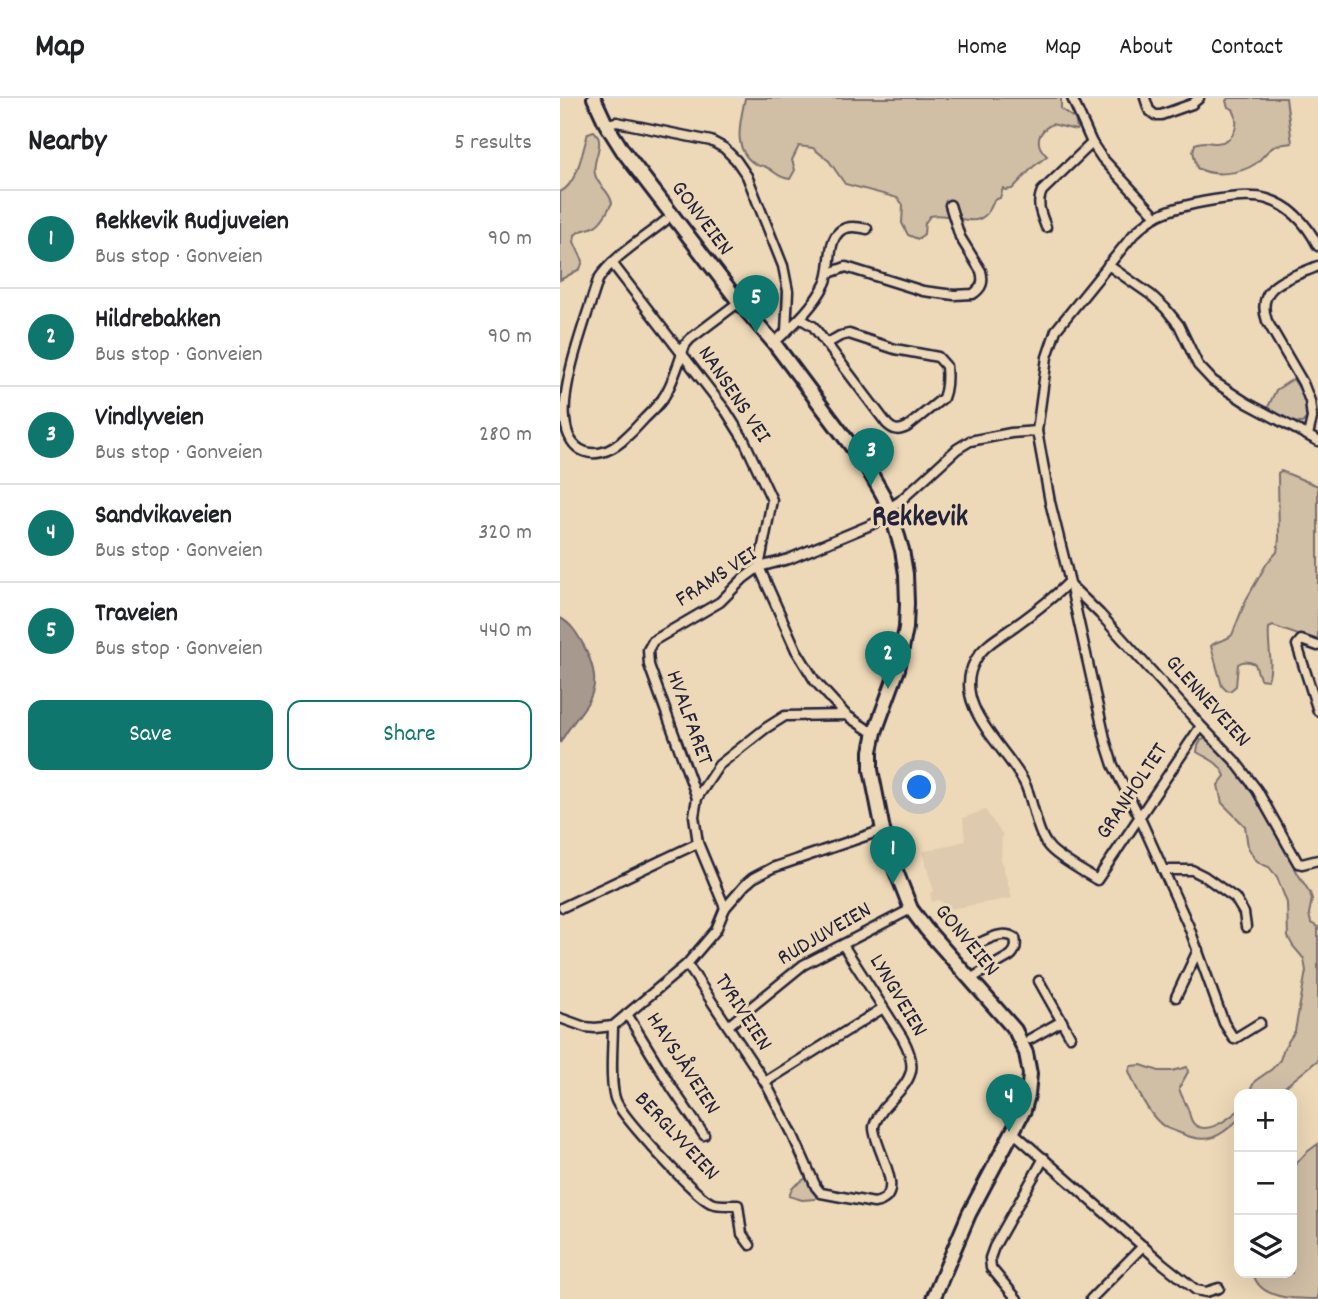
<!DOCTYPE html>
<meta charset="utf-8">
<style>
body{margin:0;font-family:Dekko,sans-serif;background:#f2f2f2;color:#202124}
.controls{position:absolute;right:21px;bottom:21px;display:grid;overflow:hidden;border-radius:14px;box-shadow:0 7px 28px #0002}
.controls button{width:63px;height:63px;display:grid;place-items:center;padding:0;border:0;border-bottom:2px solid #e0e0e0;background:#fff;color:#202124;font:35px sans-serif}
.you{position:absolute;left:360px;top:690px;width:24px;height:24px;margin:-18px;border:5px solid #fff;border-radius:50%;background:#1a73e8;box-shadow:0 0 0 10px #1a73e833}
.badge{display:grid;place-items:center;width:46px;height:46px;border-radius:50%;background:#0f766e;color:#fff;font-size:23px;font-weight:700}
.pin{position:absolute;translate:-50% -58px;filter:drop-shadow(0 2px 4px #0008)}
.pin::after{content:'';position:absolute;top:37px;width:24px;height:21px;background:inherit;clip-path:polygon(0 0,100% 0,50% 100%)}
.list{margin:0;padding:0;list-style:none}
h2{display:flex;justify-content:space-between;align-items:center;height:91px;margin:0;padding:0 28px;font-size:30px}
h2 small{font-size:23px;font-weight:400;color:#757577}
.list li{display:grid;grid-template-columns:46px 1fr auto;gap:21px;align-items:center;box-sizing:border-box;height:98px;padding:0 28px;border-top:2px solid #e0e0e0}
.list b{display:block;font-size:26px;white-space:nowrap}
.list p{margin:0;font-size:23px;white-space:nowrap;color:#757577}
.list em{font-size:23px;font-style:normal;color:#757577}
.actions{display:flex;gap:14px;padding:21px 28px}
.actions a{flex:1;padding:16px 0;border:2px solid #0f766e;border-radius:14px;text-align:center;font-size:24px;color:#0f766e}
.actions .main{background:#0f766e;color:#fff}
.icon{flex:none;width:38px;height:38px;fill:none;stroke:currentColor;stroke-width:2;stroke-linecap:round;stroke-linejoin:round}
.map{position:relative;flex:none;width:758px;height:1201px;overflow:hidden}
header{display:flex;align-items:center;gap:42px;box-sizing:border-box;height:98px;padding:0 35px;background:#fff;border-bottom:2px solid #e0e0e0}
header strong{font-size:33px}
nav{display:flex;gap:38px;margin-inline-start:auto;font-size:24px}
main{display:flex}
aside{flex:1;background:#fff}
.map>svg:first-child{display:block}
</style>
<header>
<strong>Map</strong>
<nav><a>Home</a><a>Map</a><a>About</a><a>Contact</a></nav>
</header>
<main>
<aside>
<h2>Nearby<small>5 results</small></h2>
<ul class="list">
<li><span class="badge">1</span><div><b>Rekkevik Rudjuveien</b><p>Bus stop · Gonveien</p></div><em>90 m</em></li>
<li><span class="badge">2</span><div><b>Hildrebakken</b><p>Bus stop · Gonveien</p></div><em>90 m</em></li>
<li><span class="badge">3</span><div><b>Vindlyveien</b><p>Bus stop · Gonveien</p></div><em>280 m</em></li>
<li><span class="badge">4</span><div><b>Sandvikaveien</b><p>Bus stop · Gonveien</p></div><em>320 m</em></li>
<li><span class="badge">5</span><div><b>Traveien</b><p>Bus stop · Gonveien</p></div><em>440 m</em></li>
</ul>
<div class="actions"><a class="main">Save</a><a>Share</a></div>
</aside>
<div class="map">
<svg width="758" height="1201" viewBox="0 0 758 1201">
<rect width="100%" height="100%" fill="#edd8b7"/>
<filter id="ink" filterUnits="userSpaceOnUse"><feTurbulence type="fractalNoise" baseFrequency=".0143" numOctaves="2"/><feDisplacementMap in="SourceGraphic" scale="14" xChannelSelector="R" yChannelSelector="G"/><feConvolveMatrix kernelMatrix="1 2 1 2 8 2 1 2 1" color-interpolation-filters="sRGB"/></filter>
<g filter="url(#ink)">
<!-- built -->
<polygon fill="#decaae" points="425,712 442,736 441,761 452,800 390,811 381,803 377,802 372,804 370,794 374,793 362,754 405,743 403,720"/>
<!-- green -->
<g fill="#d0bea5" stroke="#797070" stroke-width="2">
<path d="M185,0H501V11L515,21L517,30L516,32L492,26C477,34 474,46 487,58L473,69L452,91L445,92L443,90L440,100L434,102C421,140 396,112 370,118L365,125L364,136L358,141L348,137L342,125L343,107L338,100L285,86L269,63L253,50L239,48L232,62L235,72L230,81C216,79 217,74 206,69C197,65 203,71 195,66C171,51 181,22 185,0Z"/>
<path d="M668,0H726L732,45C727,46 721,46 716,48C707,51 703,60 695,66C680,76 654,79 637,70L633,53L635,46C645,42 648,45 657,45C676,43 680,25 673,11L668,9L666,3Z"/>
<path d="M34,33C47,45 31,62 35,76C37,88 49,91 52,105C48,112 43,124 35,128C28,133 21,130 15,137L14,144L23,163L20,171L0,182V94C17,87 23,52 28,35Z"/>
<path d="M733,281C742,294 748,304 747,320L742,325C729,325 719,316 708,309L716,292Z"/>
<path d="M721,373L758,388V544L713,528L709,530C707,548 714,565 708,582L700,581L695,566C689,563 684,562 678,566L676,588L670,593L666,592L662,588L651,548C657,542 666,543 672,537L686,502L707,465L717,454L719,441L718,375Z"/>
<path d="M645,641L650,643L669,663L684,681L703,709L738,776L750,795L752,801L749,816L751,825L758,829V962L716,996H688L695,983L712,971L720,962L724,950L735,933L746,873L744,861L733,848L728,839L727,805L717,779L709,769L701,766L694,760L688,749L685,728L662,705L658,687L665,678C660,664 648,661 637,654L638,648L641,642Z"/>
<path d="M581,967L599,973H612L627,969L628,974L619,990C621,998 625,1003 628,1011C630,1017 630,1022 634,1026C647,1038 669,1020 679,1012V1021C659,1040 647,1047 620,1035C615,1033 609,1031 605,1029C589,1019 576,990 569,973L571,968Z"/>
<path d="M758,1046V1201C732,1201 699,1201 693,1175H732V1070L747,1054Z"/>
<polygon points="246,1080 257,1097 255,1101 242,1102 229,1098 232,1090"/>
</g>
<!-- water -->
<path fill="#a7998d" stroke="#72696c" stroke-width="2" d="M0,520C11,525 18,537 24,548C50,599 21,606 0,645Z"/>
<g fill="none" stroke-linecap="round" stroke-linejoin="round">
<!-- street casing -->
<g stroke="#22223b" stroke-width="13">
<g id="street">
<polyline points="512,0 532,45 542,60 596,118"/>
<polyline points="585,0 589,12 595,17 601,17 632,6 639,0"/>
<polyline points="46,26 57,24 151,43 164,50 176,62 187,78 223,168 228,193 226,234"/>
<path d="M105,123C84,140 52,159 38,182C27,218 1,285 5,321C8,356 35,365 61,344C69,337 77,329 84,321C91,314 100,306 105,297C114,282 119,264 125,247L130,241L179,204"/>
<path d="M486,129C481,116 476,106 482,93L532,45"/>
<polyline points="52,165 166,313 184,342 212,402 199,469 236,552 255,583 286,617"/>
<polyline points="548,167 591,197 605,210 619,227 638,267 653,283 687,305 758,343"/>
<path d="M269,175L286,169L363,193L394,197L413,196C422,190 424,184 421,173L400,139L390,107"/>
<path d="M241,221L253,228L327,326C334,333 339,333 347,329L383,300C387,290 387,279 386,268L378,259L335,251L289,236L280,238L266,246"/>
<path d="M214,245C233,227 253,210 265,186C273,171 266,145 280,133C288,127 298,129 307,131"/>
<path d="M477,333L487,259L496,232L573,137C581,129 589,122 599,117C621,106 684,94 707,101C731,108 747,126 758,148"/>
<path d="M748,337L752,320L750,303L743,285L707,223C694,186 731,180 758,168"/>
<polyline points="329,410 340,403 397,351 410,343 451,335 477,333 490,404 507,472 546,645 553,667 579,718 629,829 664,925 674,941 700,925"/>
<polyline points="758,548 741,542 737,547 758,613"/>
<path d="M641,628L537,782C523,773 498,760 489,749C475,733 474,703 464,684C445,648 391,607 415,563C423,547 441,538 455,528C473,515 492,501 508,485L540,516L641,628L674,662L697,692L738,765L742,766L758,762"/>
<polyline points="137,700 89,567 88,552 93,543 160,504 184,480 199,469 229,461 332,418"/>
<polyline points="603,772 632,772 644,778 675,800 684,815 686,829"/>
<polyline points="3,809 138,745"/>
<polyline points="165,810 138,745 134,718 137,700 159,667 206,630 225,618 286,617 307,631 315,634"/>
<path d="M127,866L205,984L231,1033L256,1089L261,1095L314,1105C351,1099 313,1049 314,1029C315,1022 320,1016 324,1010C348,983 362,975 342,939L283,847"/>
<path d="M410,881L450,858C456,853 457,848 455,840C443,832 429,841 417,846"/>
<polyline points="479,883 510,938"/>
<polyline points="616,899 638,852"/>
<polyline points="67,916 112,990 144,1037"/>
<polyline points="0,920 25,929 35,930 53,928 127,866 156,832 165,810 185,787 193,780 212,770 323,732"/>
<path d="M53,928C53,946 49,987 56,1003C64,1021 134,1097 151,1105C159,1108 170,1107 178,1107L182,1136L190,1147"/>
<polyline points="168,928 243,867 351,811"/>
<polyline points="470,941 502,923"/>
<polyline points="205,984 323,910"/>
<polyline points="453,1034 602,1165 636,1192 646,1194 659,1190"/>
<polyline points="457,1201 431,1170 430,1160 434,1149 484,1060"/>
<polyline points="531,1201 583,1148"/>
</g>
</g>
<!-- secondary casing -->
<g stroke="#22223b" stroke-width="18">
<polyline id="secondary" points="34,0 46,26 63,53 179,204 214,245 307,369 323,397 332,418 342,452 346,476 347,505 346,530 338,571 315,634 311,653 311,672 323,732 336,773 351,811 366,831 455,932 466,955 470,976 468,997 464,1012 409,1116 373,1201"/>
</g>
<!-- street -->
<use href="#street" stroke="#edd8b7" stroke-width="8"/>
<!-- secondary -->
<use href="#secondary" stroke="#edd8b7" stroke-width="12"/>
</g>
</g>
<g text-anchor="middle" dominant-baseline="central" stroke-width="6" stroke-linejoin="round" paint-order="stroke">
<!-- street labels -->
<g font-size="23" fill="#22223b" stroke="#edd8b7">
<text transform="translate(141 121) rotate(53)">GONVEIEN</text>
<text transform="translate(173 297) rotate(56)">NANSENS VEI</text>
<text transform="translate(157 480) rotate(-33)">FRAMS VEI</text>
<text transform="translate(647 604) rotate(48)">GLENNEVEIEN</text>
<text transform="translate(128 620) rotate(70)">HVALFARET</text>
<text transform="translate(573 694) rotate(-56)">GRANHOLTET</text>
<text transform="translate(265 837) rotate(-30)">RUDJUVEIEN</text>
<text transform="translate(406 843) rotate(50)">GONVEIEN</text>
<text transform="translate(337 898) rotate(59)">LYNGVEIEN</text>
<text transform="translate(182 915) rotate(57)">TYRIVEIEN</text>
<text transform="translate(122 966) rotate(57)">HAVSJÅVEIEN</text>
<text transform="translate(116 1039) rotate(47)">BERGLYVEIEN</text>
</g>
<!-- district labels -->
<g font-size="30" font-weight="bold" fill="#22223b" stroke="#edd8b7">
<text x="360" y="421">Rekkevik</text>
</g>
</g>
</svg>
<div class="controls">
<button>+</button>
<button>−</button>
<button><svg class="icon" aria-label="layers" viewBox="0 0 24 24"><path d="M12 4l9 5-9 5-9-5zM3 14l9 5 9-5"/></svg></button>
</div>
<div class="you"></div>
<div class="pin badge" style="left:333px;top:786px">1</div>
<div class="pin badge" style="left:328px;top:591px">2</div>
<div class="pin badge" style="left:311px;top:388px">3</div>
<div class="pin badge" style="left:449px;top:1034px">4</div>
<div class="pin badge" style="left:196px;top:235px">5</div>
</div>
</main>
